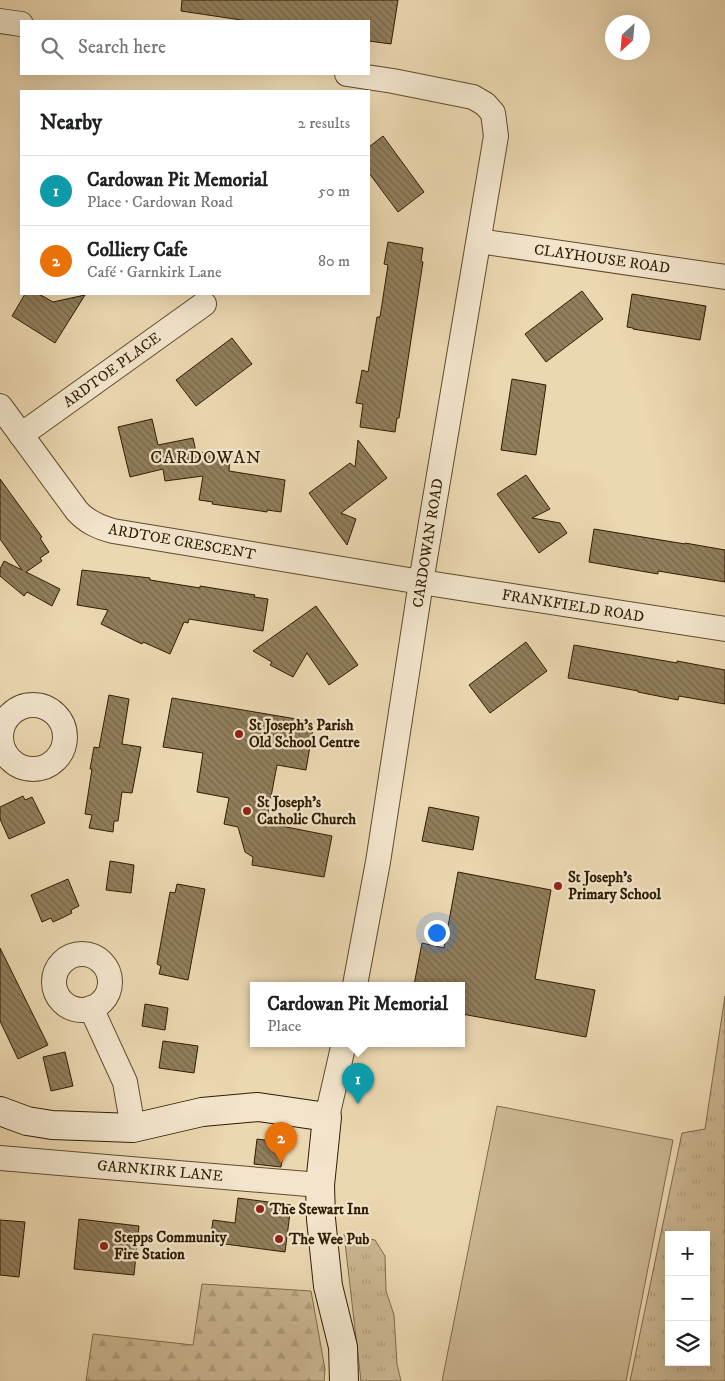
<!DOCTYPE html>
<meta charset="utf-8">
<style>
body{margin:0;font-family:"IM FELL DW Pica",serif;background:#f2f2f2;color:#202124}
.controls{position:absolute;right:15px;bottom:15px;display:grid;overflow:hidden;border-radius:0px;box-shadow:0 5px 20px #0002}
.controls button{width:45px;height:45px;display:grid;place-items:center;padding:0;border:0;border-bottom:1px solid #e0e0e0;background:#fff;color:#202124;font:25px sans-serif}
.compass{position:absolute;left:605px;top:15px;width:45px;height:45px;border-radius:50%;background:#fff;box-shadow:0 5px 20px #0002;rotate:206deg}
.you{position:absolute;left:436px;top:932px;width:18px;height:18px;margin:-12px;border:4px solid #fff;border-radius:50%;background:#1a73e8;box-shadow:0 0 0 8px #1a73e833}
.badge{display:grid;place-items:center;width:32px;height:32px;border-radius:50%;background:#b45309;color:#fff;font-size:16px;font-weight:700}
.pin{position:absolute;translate:-50% -41px;filter:drop-shadow(0 1px 2px #0008)}
.pin::after{content:'';position:absolute;top:26px;width:18px;height:15px;background:inherit;clip-path:polygon(0 0,100% 0,50% 100%)}
.popup{position:absolute;left:250px;top:982px;width:215px;height:65px;box-sizing:border-box;display:grid;place-content:center;border-radius:0px;background:#fff;filter:drop-shadow(0 1px 4px #0005);font-size:16px;white-space:nowrap;color:#757577}
.popup b{font-size:19px;color:#202124}
.popup::after{content:'';position:absolute;left:50%;top:100%;margin-left:-10px;border:10px solid transparent;border-top-color:#fff}
.list{margin:0;padding:0;list-style:none}
h2{display:flex;justify-content:space-between;align-items:center;height:65px;margin:0;padding:0 20px;font-size:21px}
h2 small{font-size:16px;font-weight:400;color:#757577}
.list li{display:grid;grid-template-columns:32px 1fr auto;gap:15px;align-items:center;box-sizing:border-box;height:70px;padding:0 20px;border-top:1px solid #e0e0e0}
.list b{display:block;font-size:19px;white-space:nowrap}
.list p{margin:0;font-size:16px;white-space:nowrap;color:#757577}
.list em{font-size:16px;font-style:normal;color:#757577}
.icon{flex:none;width:28px;height:28px;fill:none;stroke:currentColor;stroke-width:2;stroke-linecap:round;stroke-linejoin:round}
.map{position:relative;flex:none;width:725px;height:1381px;overflow:hidden}
.search{position:absolute;background:#fff;box-shadow:0 5px 20px #0002;left:20px;top:20px;width:350px;height:55px;display:flex;align-items:center;gap:12px;box-sizing:border-box;padding:0 18px;border-radius:0px;color:#757577;font-size:19px}
.panel{position:absolute;background:#fff;box-shadow:0 5px 20px #0002;left:20px;top:90px;width:350px;height:205px;border-radius:0px}
.map>svg:first-child{display:block}
</style>
<div class="map">
<svg width="725" height="1381" viewBox="0 0 725 1381">
<defs>
<pattern id="grass-tufts" width="24" height="20" patternUnits="userSpaceOnUse" patternTransform="scale(1.25)"><rect width="24" height="20" fill="#cbb792"/><path d="M3 7l-1-3M5 7V3M7 7l1-3M15 17l-1-3M17 17v-4M19 17l1-3" fill="none" stroke="#af9d7c"/></pattern>
<pattern id="forest-firs" width="22" height="20" patternUnits="userSpaceOnUse" patternTransform="scale(1.25)"><rect width="22" height="20" fill="#cbb792"/><path d="M5 1l3.5 6h-7zM16 11l3.5 6h-7z" fill="#af9d7c"/></pattern>
<pattern id="building-back-hatch" width="6" height="6" patternUnits="userSpaceOnUse" patternTransform="scale(1.25)"><rect width="6" height="6" fill="#917e5c"/><path d="M-1 5l2 2M0 0l6 6M5-1l2 2" fill="none" stroke="#77674a"/></pattern>
</defs>
<rect width="100%" height="100%" fill="#ebd7b0"/>
<filter id="stains"><feTurbulence type="fractalNoise" baseFrequency=".004" numOctaves="4"/><feColorMatrix values="0 0 0 0 .2 0 0 0 0 .09 0 0 0 0 .02 0 0 0 .5 -.17"/></filter>
<radialGradient id="worn" r=".72"><stop offset=".6" stop-color="#630" stop-opacity="0"/><stop offset="1" stop-color="#630" stop-opacity=".3"/></radialGradient>
<!-- grass -->
<g fill="url(#grass-tufts)" stroke="#7e6a4a" fill-rule="evenodd">
<path d="M725,996V1381H630L682,1133L705,1129ZM669,1235H706V1362H669Z"/>
<polygon points="344,1234 375,1240 385,1256 386,1291 394,1315 397,1364 401,1381 361,1381"/>
</g>
<!-- forest -->
<polygon fill="url(#forest-firs)" stroke="#7e6a4a" points="202,1284 311,1291 325,1369 324,1381 86,1381 93,1334 193,1345"/>
<!-- park -->
<polygon fill="#cbb792" stroke="#7e6a4a" points="497,1106 673,1140 626,1381 442,1381"/>
<!-- building -->
<g fill="url(#building-back-hatch)" stroke="#301d01">
<polygon points="182,0 398,0 391,44 369,41 369,21 248,21 181,11"/>
<polygon points="383,136 424,192 398,212 369,173 369,147"/>
<polygon points="388,242 423,248 421,261 423,262 399,418 397,418 395,432 360,427 363,404 356,403 362,370 368,372 377,317 380,317 388,265 384,264"/>
<polygon points="582,291 603,319 546,362 525,334"/>
<polygon points="25,294 39,294 53,302 85,295 55,343 12,316"/>
<polygon points="632,294 706,306 700,340 633,329 633,328 627,327"/>
<polygon points="232,338 252,364 196,406 176,380"/>
<polygon points="512,379 546,385 536,455 501,450"/>
<polygon points="152,419 158,445 193,438 196,452 230,454 229,471 285,480 281,512 267,510 267,512 261,511 212,504 213,502 199,500 203,476 165,481 163,469 130,477 118,427"/>
<polygon points="358,440 387,478 341,513 356,519 347,545 309,493 350,463 355,467"/>
<polygon points="526,475 550,509 532,518 560,523 567,533 539,553 497,494"/>
<polygon points="0,479 42,537 40,538 49,552 40,558 42,561 26,572 60,589 52,606 27,592 24,596 0,576 0,569 4,561 22,570 0,539"/>
<polygon points="594,529 685,544 685,543 725,550 725,582 658,571 658,574 589,562"/>
<polygon points="82,570 150,578 150,580 200,588 200,586 255,595 254,597 268,599 263,631 189,619 188,623 184,622 170,654 143,642 142,644 101,624 108,610 77,605"/>
<polygon points="316,606 358,665 329,685 307,653 293,677 270,665 272,662 253,651"/>
<polygon points="526,642 547,671 490,713 469,685"/>
<polygon points="574,645 677,663 677,661 725,670 725,704 679,696 678,700 638,692 638,691 568,678"/>
<polygon points="109,695 129,699 122,744 141,747 132,793 122,792 118,821 114,821 113,832 89,828 92,815 85,814 92,769 90,769 94,747 99,748"/>
<polygon points="172,698 314,722 306,770 277,765 266,823 332,836 324,877 252,865 253,857 245,852 238,827 224,824 229,798 197,792 203,753 163,747"/>
<polygon points="23,796 25,800 32,797 45,823 9,839 0,819 0,807"/>
<polygon points="429,807 479,817 473,850 422,841"/>
<polygon points="110,861 134,865 131,893 106,890"/>
<polygon points="458,872 551,890 535,979 595,990 586,1037 462,1014 462,985 414,985 422,943 444,948"/>
<polygon points="68,879 79,906 71,910 72,913 62,918 53,922 51,918 42,922 31,895"/>
<polygon points="177,884 205,889 188,980 159,974 161,966 157,964 170,892 175,893"/>
<polygon points="0,948 48,1045 18,1059 0,1021"/>
<polygon points="145,1004 168,1008 165,1030 142,1026"/>
<polygon points="163,1041 198,1046 194,1073 159,1068"/>
<polygon points="65,1052 73,1086 51,1091 43,1057"/>
<polygon points="257,1139 285,1143 281,1167 254,1164"/>
<polygon points="238,1198 291,1205 285,1252 210,1242 213,1220 235,1223"/>
<polygon points="79,1219 139,1226 134,1275 74,1269"/>
<polygon points="0,1220 25,1222 19,1277 0,1275"/>
</g>
<g fill="none" stroke-linecap="round" stroke-linejoin="round">
<!-- street casing -->
<g stroke="#5f4c2d" stroke-width="26">
<g id="street">
<polyline points="0,21 21,24"/>
<polyline points="347,74 393,81 473,97 485,104 493,113 496,136 421,582 378,862 355,985"/>
<polyline points="479,241 725,277"/>
<path d="M0,406L77,511C87,522 98,527 113,531L421,582L725,629"/>
<polyline points="21,435 204,304"/>
<circle cx="33" cy="737" r="32"/>
<circle cx="82" cy="982" r="28"/>
<polyline points="91,1008 125,1082 133,1128"/>
<polyline points="327,1117 344,1043"/>
<polyline points="0,1158 320,1185"/>
</g>
</g>
<!-- secondary casing -->
<g stroke="#301d01" stroke-width="30">
<polyline id="secondary" points="0,1111 27,1121 52,1125 133,1128 202,1112 258,1107 327,1117 320,1185 321,1219 328,1286 343,1347 344,1381"/>
</g>
<!-- street -->
<use href="#street" stroke="#f2e5cc" stroke-width="24"/>
<!-- secondary -->
<use href="#secondary" stroke="#f2e5cc" stroke-width="28"/>
</g>
<!-- markers -->
<g fill="#8f2418" stroke="#f2e5cc" stroke-width="2">
<circle cx="239" cy="734" r="5"/>
<circle cx="247" cy="811" r="5"/>
<circle cx="558" cy="886" r="5"/>
<circle cx="260" cy="1209" r="5"/>
<circle cx="279" cy="1239" r="5"/>
<circle cx="104" cy="1246" r="5"/>
</g>
<g text-anchor="middle" dominant-baseline="central" stroke-width="4.5" stroke-linejoin="round" paint-order="stroke">
<!-- street labels -->
<g font-size="15" fill="#301d01" stroke="#f2e5cc">
<text transform="translate(602 259) rotate(8)">CLAYHOUSE ROAD</text>
<text transform="translate(112 370) rotate(-36)">ARDTOE PLACE</text>
<text transform="translate(182 542) rotate(10)">ARDTOE CRESCENT</text>
<text transform="translate(428 543) rotate(-81)">CARDOWAN ROAD</text>
<text transform="translate(573 606) rotate(9)">FRANKFIELD ROAD</text>
<text transform="translate(160 1171) rotate(5)">GARNKIRK LANE</text>
</g>
<!-- poi labels -->
<g font-size="15" font-weight="bold" fill="#301d01" stroke="#f2e5cc" text-anchor="start">
<text x="249" y="725">St Joseph's Parish<tspan x="249" dy="17">Old School Centre</tspan></text>
<text x="257" y="802">St Joseph's<tspan x="257" dy="17">Catholic Church</tspan></text>
<text x="568" y="877">St Joseph's<tspan x="568" dy="17">Primary School</tspan></text>
<text x="270" y="1209">The Stewart Inn</text>
<text x="114" y="1237">Stepps Community<tspan x="114" dy="17">Fire Station</tspan></text>
<text x="289" y="1239">The Wee Pub</text>
</g>
<!-- quarter labels -->
<g font-size="18" letter-spacing="1" fill="#301d01" stroke="#f2e5cc">
<text x="206" y="458">CARDOWAN</text>
</g>
</g>
<rect width="100%" height="100%" filter="url(#stains)"/>
<rect width="100%" height="100%" fill="url(#worn)"/>
</svg>
<div class="controls">
<button>+</button>
<button>−</button>
<button><svg class="icon" aria-label="layers" viewBox="0 0 24 24"><path d="M12 4l9 5-9 5-9-5zM3 14l9 5 9-5"/></svg></button>
</div>
<svg class="compass" viewBox="-18 -18 36 36"><path d="M0-13l5 13h-10z" fill="#e53935"/><path d="M0 13l5-13h-10z" fill="#757577"/></svg>
<div class="you"></div>
<div class="pin badge" style="left:358px;top:1104px;background:#0f9aa8">1</div>
<div class="popup"><b>Cardowan Pit Memorial</b>Place</div>
<div class="pin badge" style="left:281px;top:1163px;background:#e8710a">2</div>
<div class="search"><svg class="icon" aria-label="search" viewBox="0 0 24 24"><circle cx="10" cy="10" r="6"/><path d="M15 15l6 6"/></svg>Search here</div>
<section class="panel">
<h2>Nearby<small>2 results</small></h2>
<ul class="list">
<li><span class="badge" style="background:#0f9aa8">1</span><div><b>Cardowan Pit Memorial</b><p>Place · Cardowan Road</p></div><em>50 m</em></li>
<li><span class="badge" style="background:#e8710a">2</span><div><b>Colliery Cafe</b><p>Café · Garnkirk Lane</p></div><em>80 m</em></li>
</ul>
</section>
</div>
